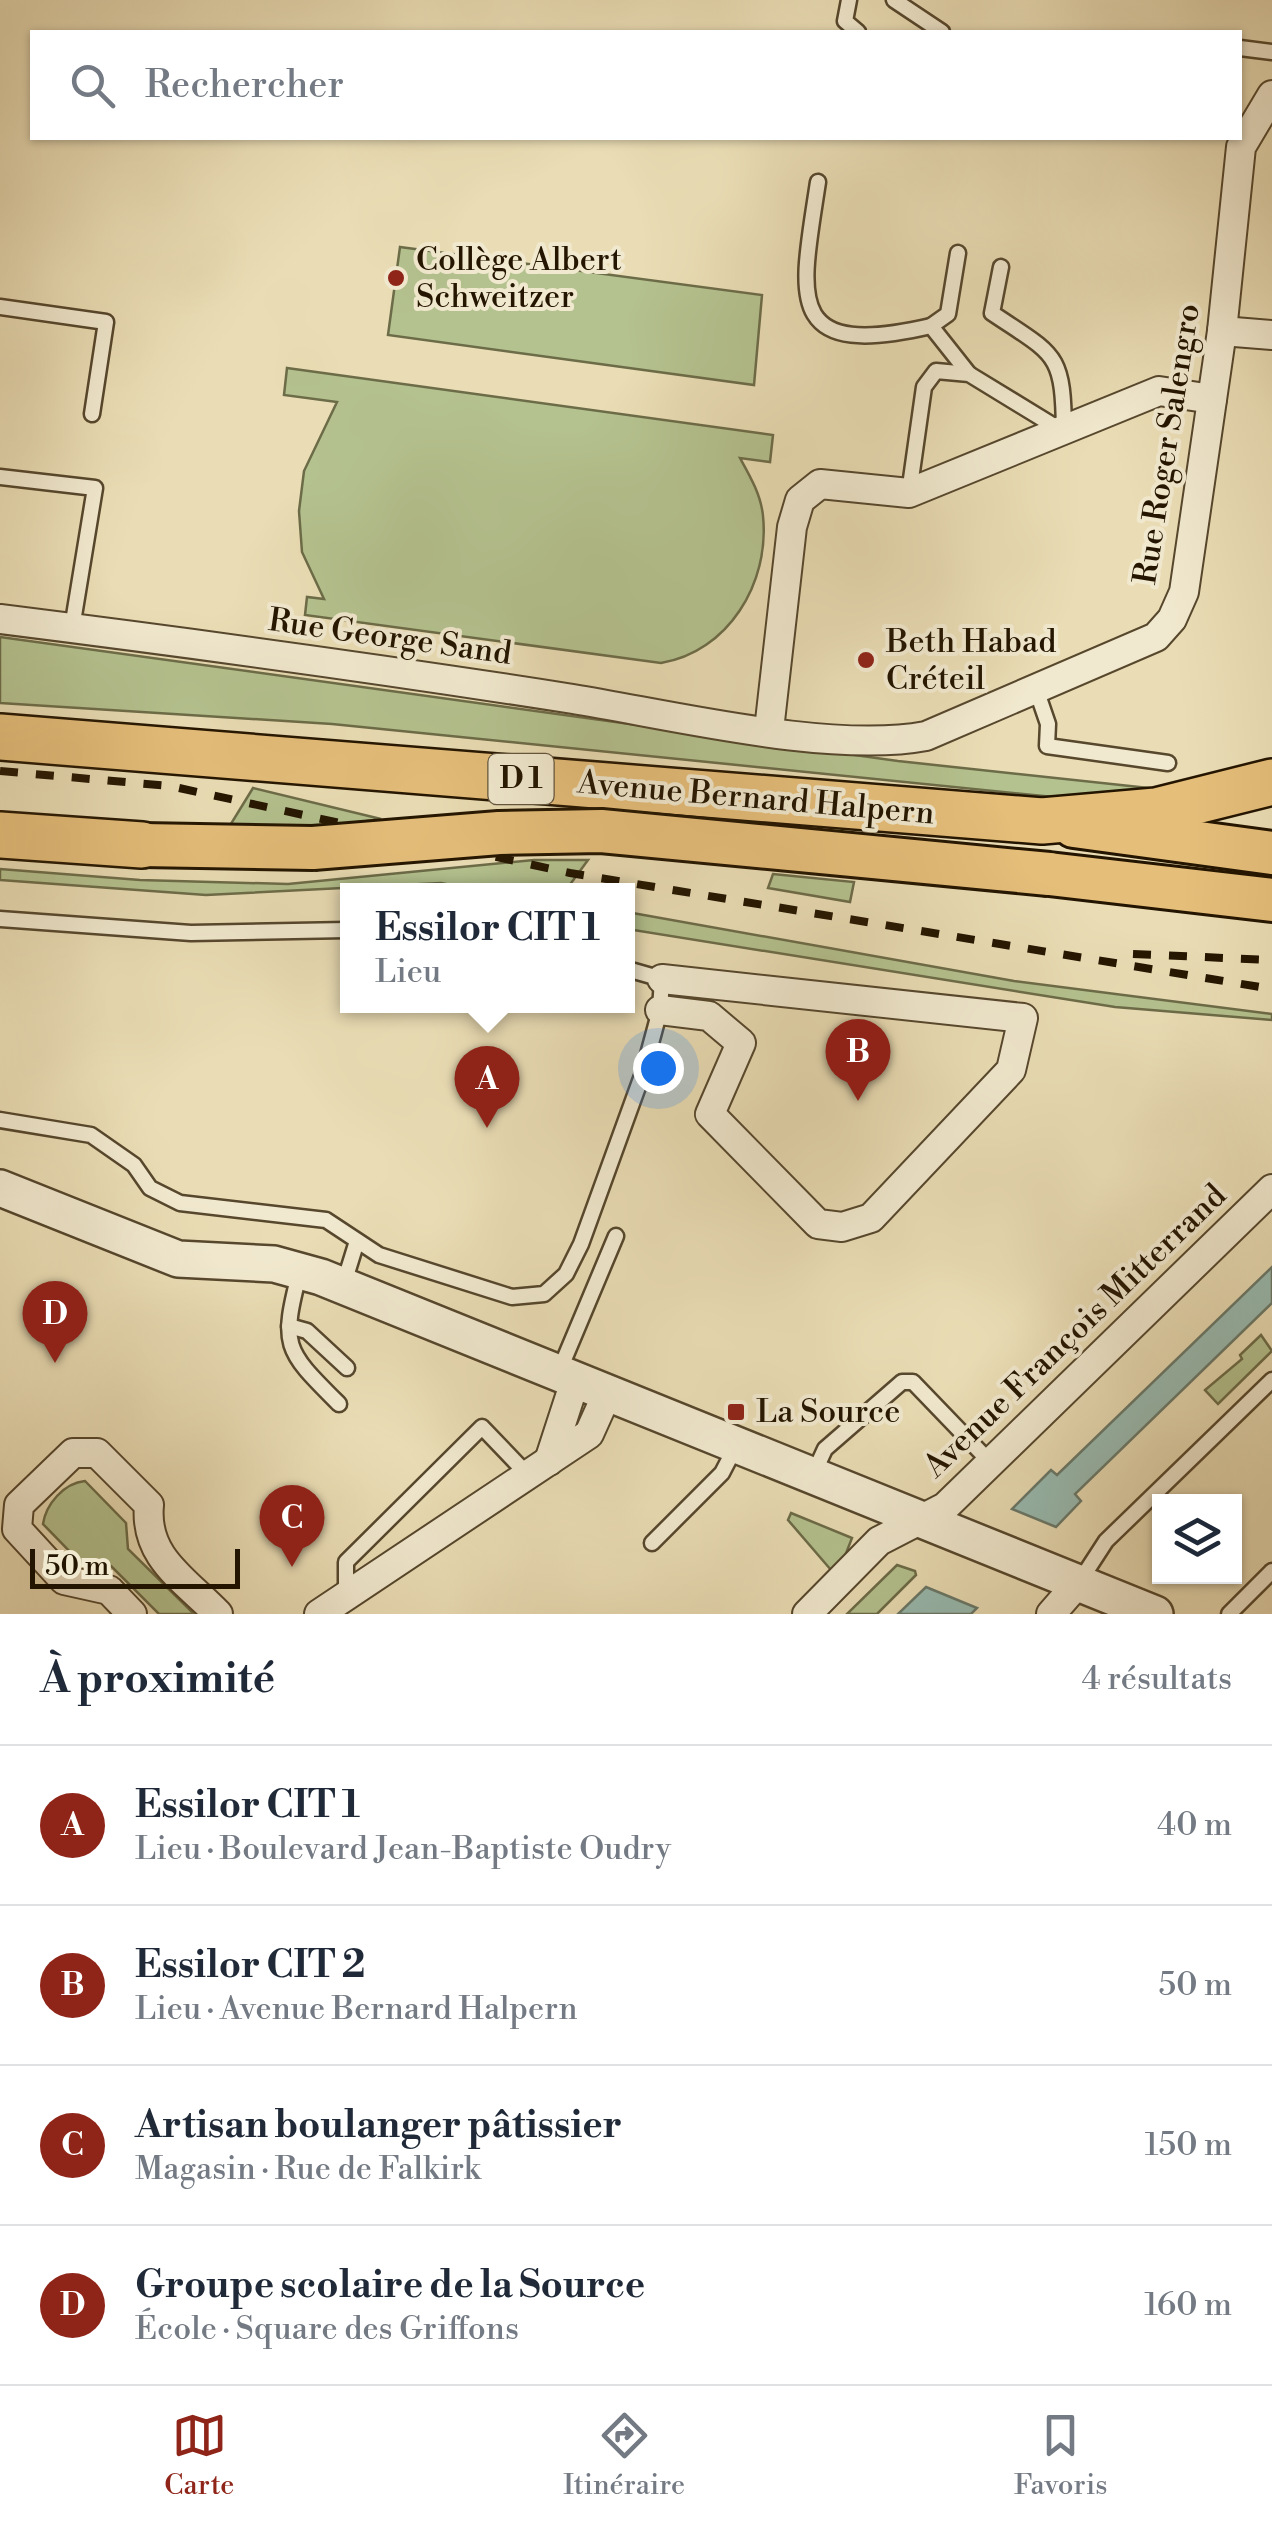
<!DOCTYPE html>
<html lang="fr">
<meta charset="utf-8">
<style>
body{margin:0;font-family:"Libre Bodoni",serif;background:#f2f2f3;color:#1f2937}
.controls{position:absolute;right:30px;bottom:30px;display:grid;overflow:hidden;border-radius:0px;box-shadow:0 2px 8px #0004}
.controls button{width:90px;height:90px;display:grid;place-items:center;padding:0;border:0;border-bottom:2px solid #e0e1e3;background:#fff;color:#1f2937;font:50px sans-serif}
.scale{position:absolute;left:30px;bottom:25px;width:210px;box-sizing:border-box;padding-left:10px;border:5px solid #241500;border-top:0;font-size:28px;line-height:35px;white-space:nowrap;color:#241500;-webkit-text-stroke:8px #f1e9cf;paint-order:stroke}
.you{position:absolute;left:658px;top:1068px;width:35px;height:35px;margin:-25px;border:8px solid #fff;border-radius:50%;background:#1a73e8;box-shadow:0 0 0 15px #1a73e833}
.badge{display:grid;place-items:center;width:65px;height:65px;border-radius:50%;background:#8f2418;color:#fff;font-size:32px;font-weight:700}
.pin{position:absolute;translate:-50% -82px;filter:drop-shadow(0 2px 5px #0008)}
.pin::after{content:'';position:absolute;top:52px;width:35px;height:30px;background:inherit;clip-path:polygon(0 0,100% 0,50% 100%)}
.popup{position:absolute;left:340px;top:883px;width:295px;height:130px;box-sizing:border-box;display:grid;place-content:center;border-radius:0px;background:#fff;filter:drop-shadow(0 2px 8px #0005);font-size:32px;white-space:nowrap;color:#747a83}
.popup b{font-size:38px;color:#1f2937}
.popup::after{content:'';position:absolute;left:50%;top:100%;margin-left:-20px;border:20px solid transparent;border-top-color:#fff}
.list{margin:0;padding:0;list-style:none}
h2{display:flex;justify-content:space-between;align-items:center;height:130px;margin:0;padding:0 40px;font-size:42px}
h2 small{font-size:32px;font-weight:400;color:#747a83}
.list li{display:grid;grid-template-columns:65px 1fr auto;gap:30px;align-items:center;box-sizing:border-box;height:160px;padding:0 40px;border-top:2px solid #e0e1e3}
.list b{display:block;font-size:38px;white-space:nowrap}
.list p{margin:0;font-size:32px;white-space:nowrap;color:#747a83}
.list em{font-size:32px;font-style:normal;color:#747a83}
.icon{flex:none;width:55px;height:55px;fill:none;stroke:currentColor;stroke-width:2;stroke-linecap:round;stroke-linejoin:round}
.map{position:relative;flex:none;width:1272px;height:1614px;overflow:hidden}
.search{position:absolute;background:#fff;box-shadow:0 2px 8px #0004;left:30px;right:30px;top:30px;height:110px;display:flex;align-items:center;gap:25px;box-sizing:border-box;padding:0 35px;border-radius:0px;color:#747a83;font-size:38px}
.sheet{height:770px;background:#fff}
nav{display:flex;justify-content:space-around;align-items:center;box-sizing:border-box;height:140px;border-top:2px solid #e0e1e3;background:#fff;font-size:28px;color:#747a83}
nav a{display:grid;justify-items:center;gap:5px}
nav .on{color:#8f2418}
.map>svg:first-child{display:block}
</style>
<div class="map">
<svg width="1272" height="1614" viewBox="0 0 1272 1614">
<rect width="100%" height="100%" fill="#eaddb5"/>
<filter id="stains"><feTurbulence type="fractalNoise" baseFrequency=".002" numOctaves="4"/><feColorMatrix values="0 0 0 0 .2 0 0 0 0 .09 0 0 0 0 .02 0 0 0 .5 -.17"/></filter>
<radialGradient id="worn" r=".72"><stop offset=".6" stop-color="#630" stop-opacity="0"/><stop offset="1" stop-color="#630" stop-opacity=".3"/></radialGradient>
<!-- green -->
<g fill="#b4c28f" stroke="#6c6c48" stroke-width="2.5">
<polygon points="400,247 762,295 754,385 388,335"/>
<path d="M287,368L773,435L770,462L740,458C750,476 761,495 763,516C770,583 728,652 661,663L305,615L307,597L324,599L302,552L299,511L304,471L337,402L284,395Z"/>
<polygon points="0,637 898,761 1186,792 1113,803 332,724 0,703"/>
<polygon points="253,788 381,819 312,829 229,827"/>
<polygon points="534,860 588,860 566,890 476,890 441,883 206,895 0,880 0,869 140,880 288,884"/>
<polygon points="773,874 854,882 850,902 768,888"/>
<polygon points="627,912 1014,981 1272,1014 1272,1020 1115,1007 627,929"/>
<polygon points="1261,1335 1272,1351 1218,1404 1205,1390 1242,1359 1240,1355"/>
<path d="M85,1481L126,1523L128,1549L194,1614H159L111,1566L80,1562L43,1524C46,1504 64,1483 85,1481Z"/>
<polygon points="791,1513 852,1538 845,1556 831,1570 788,1520"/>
<polygon points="897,1565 915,1571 916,1575 877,1614 847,1614"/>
</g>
<!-- water -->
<g fill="#98bbb1" stroke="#6a796a" stroke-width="2.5">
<polygon points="1272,1267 1272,1303 1075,1494 1081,1501 1056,1527 1012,1509 1051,1470 1057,1475"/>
<polygon points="926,1587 977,1608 971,1614 898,1614"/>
</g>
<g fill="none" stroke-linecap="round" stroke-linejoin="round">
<!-- service casing -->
<g stroke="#56472d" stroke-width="19">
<g id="service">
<polyline points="849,0 845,21 858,32"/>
<polyline points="894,0 942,32"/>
<polyline points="1240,48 1272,52"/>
<path d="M818,182C801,295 781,361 931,326L969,374"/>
<path d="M1001,267L992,313C1056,356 1063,352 1064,431"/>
<polyline points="0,307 106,322 92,414"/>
<polyline points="931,326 948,314 958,253"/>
<polyline points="0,477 95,488 72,628"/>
<polyline points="909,493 924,387 936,371 969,374 1059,429"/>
<polyline points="1036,689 1048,724 1047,746 1168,763"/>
<polyline points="0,919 191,933 347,930"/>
<polyline points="0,1120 91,1135 134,1165 150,1188 180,1203 326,1220 379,1255 512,1297 544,1294 566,1274 581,1244 643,1073 660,1010 662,979 627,969"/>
<path d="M300,1271C280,1347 285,1350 339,1404"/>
<polyline points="344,1283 357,1241"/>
<polyline points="289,1326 307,1331 347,1368"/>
<polyline points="558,1374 616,1236"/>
<polyline points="813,1475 825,1449 902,1382 913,1382 991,1463"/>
<polyline points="652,1543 722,1473 736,1446"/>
<polyline points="1080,1581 1106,1541 1272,1380"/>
<polyline points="346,1595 346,1562 482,1427 528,1475"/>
<polyline points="1229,1614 1272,1571"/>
</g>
</g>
<!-- minor casing -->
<g stroke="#56472d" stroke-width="32">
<g id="minor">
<polyline points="1222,331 1272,335"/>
<path d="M0,619C191,643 382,669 573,699C672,715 831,754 926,736L1156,637L1172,619L1184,592L1222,331L1241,147L1272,95"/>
<polyline points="769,730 792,527 800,500 820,484 909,493 1159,391 1212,399"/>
<polyline points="660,1010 709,1016 741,1043 710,1114 818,1224 842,1227 871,1218 1011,1070 1023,1018 662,979"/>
<polyline points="549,1461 575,1381"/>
<path d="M132,1614L109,1590L64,1580L17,1529L19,1505L73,1453H97L149,1505C144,1557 184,1579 218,1614"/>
<polyline points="319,1614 589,1434 607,1394"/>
<polyline points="807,1614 879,1541 945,1507 1272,1189"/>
<polyline points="1051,1614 1078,1583"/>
</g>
</g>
<!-- tertiary casing -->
<g stroke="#56472d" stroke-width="40">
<polyline id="tertiary" points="0,1188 178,1259 274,1264 321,1277 1155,1614"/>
</g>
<!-- primary casing -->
<g stroke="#241500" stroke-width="48">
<g id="primary">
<polyline points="1074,826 1272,853"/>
<polyline points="142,845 313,848"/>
<polyline points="1049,874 1272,900"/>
</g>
</g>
<!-- trunk casing -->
<g stroke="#241500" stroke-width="50">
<g id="trunk">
<polyline points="0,737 1042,821 1156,811 1272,782"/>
<polyline points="0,835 142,845"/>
</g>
</g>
<!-- service -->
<use href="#service" stroke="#f1e9cf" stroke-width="14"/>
<!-- minor -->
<use href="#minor" stroke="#f1e9cf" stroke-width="28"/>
<!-- tertiary -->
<use href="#tertiary" stroke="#f1e9cf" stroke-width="35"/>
<!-- primary -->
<use href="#primary" stroke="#e5be7a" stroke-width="42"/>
<!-- trunk -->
<use href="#trunk" stroke="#e5be7a" stroke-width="45"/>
<!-- rail -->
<g stroke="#241500" stroke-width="8" stroke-dasharray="18 18" stroke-linecap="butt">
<polyline points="0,771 170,786 570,873 1272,989"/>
<polyline points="1133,954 1272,960"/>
</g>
<!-- primary-bridge casing -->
<g stroke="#241500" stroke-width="48" stroke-linecap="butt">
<polyline id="primary-bridge" points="313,848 499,833 601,831 1049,874"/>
</g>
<!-- primary-bridge -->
<use href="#primary-bridge" stroke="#e5be7a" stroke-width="42"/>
</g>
<!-- markers -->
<g fill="#8f2418" stroke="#f1e9cf" stroke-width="4">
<circle cx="396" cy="278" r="10"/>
<circle cx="866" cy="660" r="10"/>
<rect x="726" y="1402" width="20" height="20" rx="5"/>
</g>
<g text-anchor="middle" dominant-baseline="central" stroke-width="8" stroke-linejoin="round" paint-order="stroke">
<!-- shield labels -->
<rect fill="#f1e9cf" stroke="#62553e" stroke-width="2.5" x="488.5" y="754" width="65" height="50" rx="8"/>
<g font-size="30" font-weight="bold" fill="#241500">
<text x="521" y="779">D 1</text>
</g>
<!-- poi labels -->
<g font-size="32" fill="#241500" stroke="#f1e9cf" text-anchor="start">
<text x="416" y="260">Collège Albert<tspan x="416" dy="37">Schweitzer</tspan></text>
<text x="886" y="642">Beth Habad<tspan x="886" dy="37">Créteil</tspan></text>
<text x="756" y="1412">La Source</text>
</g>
<!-- street labels -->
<g font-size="32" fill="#241500" stroke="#f1e9cf">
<text transform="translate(1167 444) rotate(-81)">Rue Roger Salengro</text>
<text transform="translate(390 637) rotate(8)">Rue George Sand</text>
<text transform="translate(756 798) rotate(5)">Avenue Bernard Halpern</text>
<text transform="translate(1075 1331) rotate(-44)">Avenue François Mitterrand</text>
</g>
</g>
<rect width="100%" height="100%" filter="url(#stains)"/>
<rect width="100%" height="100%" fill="url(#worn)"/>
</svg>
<div class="controls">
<button><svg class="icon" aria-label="layers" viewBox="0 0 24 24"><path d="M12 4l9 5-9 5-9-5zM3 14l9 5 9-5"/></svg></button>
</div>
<div class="scale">50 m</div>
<div class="you"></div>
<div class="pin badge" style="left:487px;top:1128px">A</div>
<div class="popup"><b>Essilor CIT 1</b>Lieu</div>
<div class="pin badge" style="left:858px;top:1101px">B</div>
<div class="pin badge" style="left:292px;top:1567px">C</div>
<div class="pin badge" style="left:55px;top:1363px">D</div>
<div class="search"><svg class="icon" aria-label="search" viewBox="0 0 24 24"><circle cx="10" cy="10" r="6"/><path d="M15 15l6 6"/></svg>Rechercher</div>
</div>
<section class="sheet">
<h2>À proximité<small>4 résultats</small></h2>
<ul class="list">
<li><span class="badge">A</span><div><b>Essilor CIT 1</b><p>Lieu · Boulevard Jean-Baptiste Oudry</p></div><em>40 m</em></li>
<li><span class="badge">B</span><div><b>Essilor CIT 2</b><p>Lieu · Avenue Bernard Halpern</p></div><em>50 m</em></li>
<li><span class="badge">C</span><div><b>Artisan boulanger pâtissier</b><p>Magasin · Rue de Falkirk</p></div><em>150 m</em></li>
<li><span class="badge">D</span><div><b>Groupe scolaire de la Source</b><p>École · Square des Griffons</p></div><em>160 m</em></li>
</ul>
</section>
<nav>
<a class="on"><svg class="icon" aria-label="map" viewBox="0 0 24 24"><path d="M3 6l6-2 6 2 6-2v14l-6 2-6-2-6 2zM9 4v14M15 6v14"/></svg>Carte</a>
<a><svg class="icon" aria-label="directions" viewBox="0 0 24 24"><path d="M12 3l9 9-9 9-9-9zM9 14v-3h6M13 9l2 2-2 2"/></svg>Itinéraire</a>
<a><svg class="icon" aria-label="saved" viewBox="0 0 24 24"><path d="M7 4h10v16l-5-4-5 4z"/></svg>Favoris</a>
</nav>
